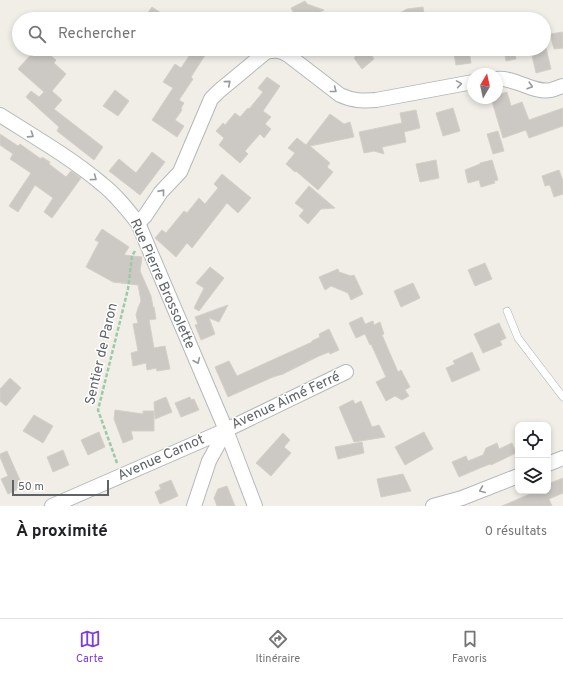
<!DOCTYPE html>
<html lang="fr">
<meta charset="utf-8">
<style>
body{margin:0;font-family:Overpass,sans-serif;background:#f2f2f2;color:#202124}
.controls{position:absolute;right:12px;bottom:12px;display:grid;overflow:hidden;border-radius:8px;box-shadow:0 2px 6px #0003}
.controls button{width:36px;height:36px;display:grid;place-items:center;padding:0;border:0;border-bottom:1px solid #e0e0e0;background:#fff;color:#202124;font:20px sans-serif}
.compass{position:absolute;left:467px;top:68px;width:36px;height:36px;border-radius:50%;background:#fff;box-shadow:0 2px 6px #0003;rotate:9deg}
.scale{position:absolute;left:12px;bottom:10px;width:97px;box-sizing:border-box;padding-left:4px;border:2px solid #5f6367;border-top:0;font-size:11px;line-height:14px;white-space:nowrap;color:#5f6367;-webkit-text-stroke:3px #fff;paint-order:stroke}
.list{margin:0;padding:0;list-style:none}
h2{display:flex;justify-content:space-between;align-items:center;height:52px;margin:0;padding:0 16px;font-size:17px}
h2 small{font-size:13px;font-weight:400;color:#757577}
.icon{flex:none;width:22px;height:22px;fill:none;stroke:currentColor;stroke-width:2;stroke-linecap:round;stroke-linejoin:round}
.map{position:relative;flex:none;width:563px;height:506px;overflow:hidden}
.search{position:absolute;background:#fff;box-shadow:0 2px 6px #0003;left:12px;right:12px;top:12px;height:44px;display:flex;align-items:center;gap:10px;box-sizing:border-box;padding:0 14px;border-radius:22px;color:#757577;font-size:15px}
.sheet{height:112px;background:#fff}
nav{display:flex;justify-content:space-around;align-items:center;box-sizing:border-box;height:56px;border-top:1px solid #e0e0e0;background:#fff;font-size:11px;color:#757577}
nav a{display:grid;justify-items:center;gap:2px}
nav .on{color:#7c3aed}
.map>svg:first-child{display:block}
</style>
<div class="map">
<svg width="563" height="506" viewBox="0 0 563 506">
<rect width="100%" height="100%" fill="#f0eee7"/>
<!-- building -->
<g fill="#ccc9c4" stroke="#d5d0c6">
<polygon points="305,1 307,4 324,10 307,19 297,19 291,8"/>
<polygon points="152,7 170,19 143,19"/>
<polygon points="423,7 425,19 389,19 407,9"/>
<polygon points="563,32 563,48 554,49 550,34"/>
<polygon points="544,48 546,48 551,69 536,73 531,51"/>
<polygon points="36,49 43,49 56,60 54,63 66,74 52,91 62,100 54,109 103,147 94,160 57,131 59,127 26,97 31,91 39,97 44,92 18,69"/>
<polygon points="194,49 209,49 191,77 193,79 179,100 184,103 181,108 182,110 175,120 184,126 177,137 152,120 173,88 163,82 175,64 181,68"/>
<polygon points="353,49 367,49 374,59 362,69 354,58 357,55"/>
<polygon points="453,49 467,49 467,51 469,50 471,63 456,65"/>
<polygon points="504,49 514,49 516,59 506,61"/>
<polygon points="267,77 280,86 263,111 271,117 265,124 271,129 264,138 260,134 245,151 248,154 240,163 219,145 224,138 216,131 223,123 225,125 235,113 240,117 248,108 249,109 263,92 258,88"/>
<polygon points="115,90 129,101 118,116 103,106"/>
<polygon points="507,92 511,106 522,102 529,120 563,108 563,126 529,138 526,130 503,138 491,98 497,98 497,95"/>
<polygon points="453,108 460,131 443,136 436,113"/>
<polygon points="416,110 420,128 404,132 406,142 382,147 384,154 374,151 364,153 359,132 402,123 400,113"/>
<polygon points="330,114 344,124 350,122 354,137 310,146 330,163 327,167 333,172 318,190 296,171 295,172 286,164 295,153 288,148 297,138 306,145"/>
<polygon points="498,131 504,151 493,154 487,134"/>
<polygon points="0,134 18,146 20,144 41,159 42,157 50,162 49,164 66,177 71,171 81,178 52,218 44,212 53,198 35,185 18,212 9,206 31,173 10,159 13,154 0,145"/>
<polygon points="152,152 165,162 140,195 109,171 119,159 136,173"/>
<polygon points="436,160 439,178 420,182 416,164"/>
<polygon points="492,160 498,180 494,181 495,183 481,187 479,180 468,183 465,170 480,164 480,163"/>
<polygon points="559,170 563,181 563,194 554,197 550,185 545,186 542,176"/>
<polygon points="222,174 251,198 238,213 227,203 192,248 187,243 176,257 155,238 162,230 166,233 184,211 187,213 199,198 205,204 218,188 214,184"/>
<polygon points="309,186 335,208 321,209 308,224 299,216 304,210 295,203"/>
<polygon points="102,229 129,247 124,255 142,257 140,271 151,296 153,307 154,307 156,319 149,320 154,348 165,346 170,369 157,371 156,368 147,370 146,363 133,366 131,353 138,351 133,324 138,323 136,315 138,308 141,301 138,285 113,282 86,267 99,242 95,240"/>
<polygon points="485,263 492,279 475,286 468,270"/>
<polygon points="210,267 224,278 199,311 194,308 204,288 196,283"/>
<polygon points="338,269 339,272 351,276 354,275 363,294 351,300 348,293 331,286 325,290 319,277"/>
<polygon points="413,283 420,298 401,307 394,291"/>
<polygon points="228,305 219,322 209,318 215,334 201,340 195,325 198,324 195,317"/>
<polygon points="362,317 365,324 373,321 374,325 380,322 384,334 382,335 398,372 401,370 410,387 405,390 409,396 402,400 395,396 386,401 376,382 386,377 371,344 370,345 365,334 356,338 349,323"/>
<polygon points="499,323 506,338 500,341 502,345 483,353 474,334"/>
<polygon points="329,329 339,350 330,354 329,352 319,356 283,374 273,377 228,397 215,367 229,361 237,376 312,342 312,341 320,337 319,334"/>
<polygon points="472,352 480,370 452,382 446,368 455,364 453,361"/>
<polygon points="10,378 21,388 6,406 0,401 0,389"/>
<polygon points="166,397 172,412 155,419 154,402"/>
<polygon points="190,397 191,400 194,399 199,410 181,417 175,403"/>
<polygon points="353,400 355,404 361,401 372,427 379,425 385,437 354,442 339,407"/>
<polygon points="115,410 143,414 143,411 154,411 154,431 131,431 133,439 123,443 114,419"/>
<polygon points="34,415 53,426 43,443 23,431"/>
<polygon points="99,432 105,447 88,455 81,440"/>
<polygon points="424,432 433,449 405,465 395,447"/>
<polygon points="283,433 290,440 284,447 291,453 271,476 256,463"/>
<polygon points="362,442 364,453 338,459 335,447"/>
<polygon points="497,443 499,449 512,443 516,453 491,465 490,464 480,468 459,477 452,462 466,456 468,461 483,455 486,448"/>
<polygon points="63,450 69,465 53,472 47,457"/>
<polygon points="7,451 23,487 8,494 1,479 8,476 0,457 0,454"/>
<polygon points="403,474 411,491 381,497 377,479"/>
<polygon points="563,478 563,493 549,499 552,506 502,506 537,491 548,491 548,484"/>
<polygon points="171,480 178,496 160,504 155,492 161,489 159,485"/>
<polygon points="227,486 235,506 217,506 214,498 218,489"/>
</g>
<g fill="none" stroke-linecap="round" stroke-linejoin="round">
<!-- service casing -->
<g stroke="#b4b8bb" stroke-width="8">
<polyline id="service" points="507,311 518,338 563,397"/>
</g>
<!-- minor casing -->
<g stroke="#b4b8bb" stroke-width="16">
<g id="minor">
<path d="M497,79C515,77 534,94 551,90C555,89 559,87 563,86"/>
<path d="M0,115C35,137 71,158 102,184C116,195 127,209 138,223L226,430L255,506"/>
<path d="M138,223L145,216L161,192L180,172L211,99L219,91L266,52C275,50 280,50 288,55L340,95C353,101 362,101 376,100L473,82"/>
<polyline points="548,464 563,458"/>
<polyline points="52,506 226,430 346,372"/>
<polyline points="194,506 209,461 226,430"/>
<polyline points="433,506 462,498 518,476"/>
</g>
</g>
<!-- path -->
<polyline stroke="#9ec8a8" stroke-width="2.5" stroke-dasharray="4 2" stroke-linecap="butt" points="117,463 98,410 128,289 132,256 135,251"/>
<!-- service -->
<use href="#service" stroke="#fff" stroke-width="7"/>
<!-- minor -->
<use href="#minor" stroke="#fff" stroke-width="14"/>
</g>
<!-- one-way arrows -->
<defs><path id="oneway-chevron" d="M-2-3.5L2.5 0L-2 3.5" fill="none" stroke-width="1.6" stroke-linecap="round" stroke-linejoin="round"/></defs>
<g stroke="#979a9c">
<use href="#oneway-chevron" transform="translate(228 83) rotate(-40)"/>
<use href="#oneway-chevron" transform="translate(459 84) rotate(-9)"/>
<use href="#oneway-chevron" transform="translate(530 86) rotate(17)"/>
<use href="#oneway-chevron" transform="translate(334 90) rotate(38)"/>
<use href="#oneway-chevron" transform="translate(31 135) rotate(33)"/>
<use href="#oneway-chevron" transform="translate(94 178) rotate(37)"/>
<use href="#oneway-chevron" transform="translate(162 192) rotate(-51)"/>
<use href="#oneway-chevron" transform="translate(197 361) rotate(67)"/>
<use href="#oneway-chevron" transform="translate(482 490) rotate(158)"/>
</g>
<g text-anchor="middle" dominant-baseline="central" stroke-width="3" stroke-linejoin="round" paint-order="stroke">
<!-- street labels -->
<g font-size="14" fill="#5f6367" stroke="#fff">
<text transform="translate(162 284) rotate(66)">Rue Pierre Brossolette</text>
<text transform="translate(102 354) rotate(-77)">Sentier de Paron</text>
<text transform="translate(286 401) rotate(-25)">Avenue Aimé Ferré</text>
<text transform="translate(161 458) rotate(-24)">Avenue Carnot</text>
</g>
</g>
</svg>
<div class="controls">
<button><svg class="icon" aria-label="locate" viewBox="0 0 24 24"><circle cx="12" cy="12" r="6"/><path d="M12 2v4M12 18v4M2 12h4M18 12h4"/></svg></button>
<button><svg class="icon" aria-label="layers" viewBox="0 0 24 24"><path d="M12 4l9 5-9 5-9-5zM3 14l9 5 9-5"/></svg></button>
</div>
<svg class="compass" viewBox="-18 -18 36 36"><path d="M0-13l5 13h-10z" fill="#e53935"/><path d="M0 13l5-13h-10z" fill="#757577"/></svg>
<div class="scale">50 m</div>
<div class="search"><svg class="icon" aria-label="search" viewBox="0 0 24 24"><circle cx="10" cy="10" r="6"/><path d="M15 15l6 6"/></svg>Rechercher</div>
</div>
<section class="sheet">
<h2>À proximité<small>0 résultats</small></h2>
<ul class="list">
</ul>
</section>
<nav>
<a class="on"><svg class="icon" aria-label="map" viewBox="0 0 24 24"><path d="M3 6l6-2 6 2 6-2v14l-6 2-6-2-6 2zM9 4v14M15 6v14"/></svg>Carte</a>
<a><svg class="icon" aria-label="directions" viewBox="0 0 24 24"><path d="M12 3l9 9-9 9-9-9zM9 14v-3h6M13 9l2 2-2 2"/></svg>Itinéraire</a>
<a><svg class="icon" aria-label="saved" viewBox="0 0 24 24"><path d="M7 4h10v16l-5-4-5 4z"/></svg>Favoris</a>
</nav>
